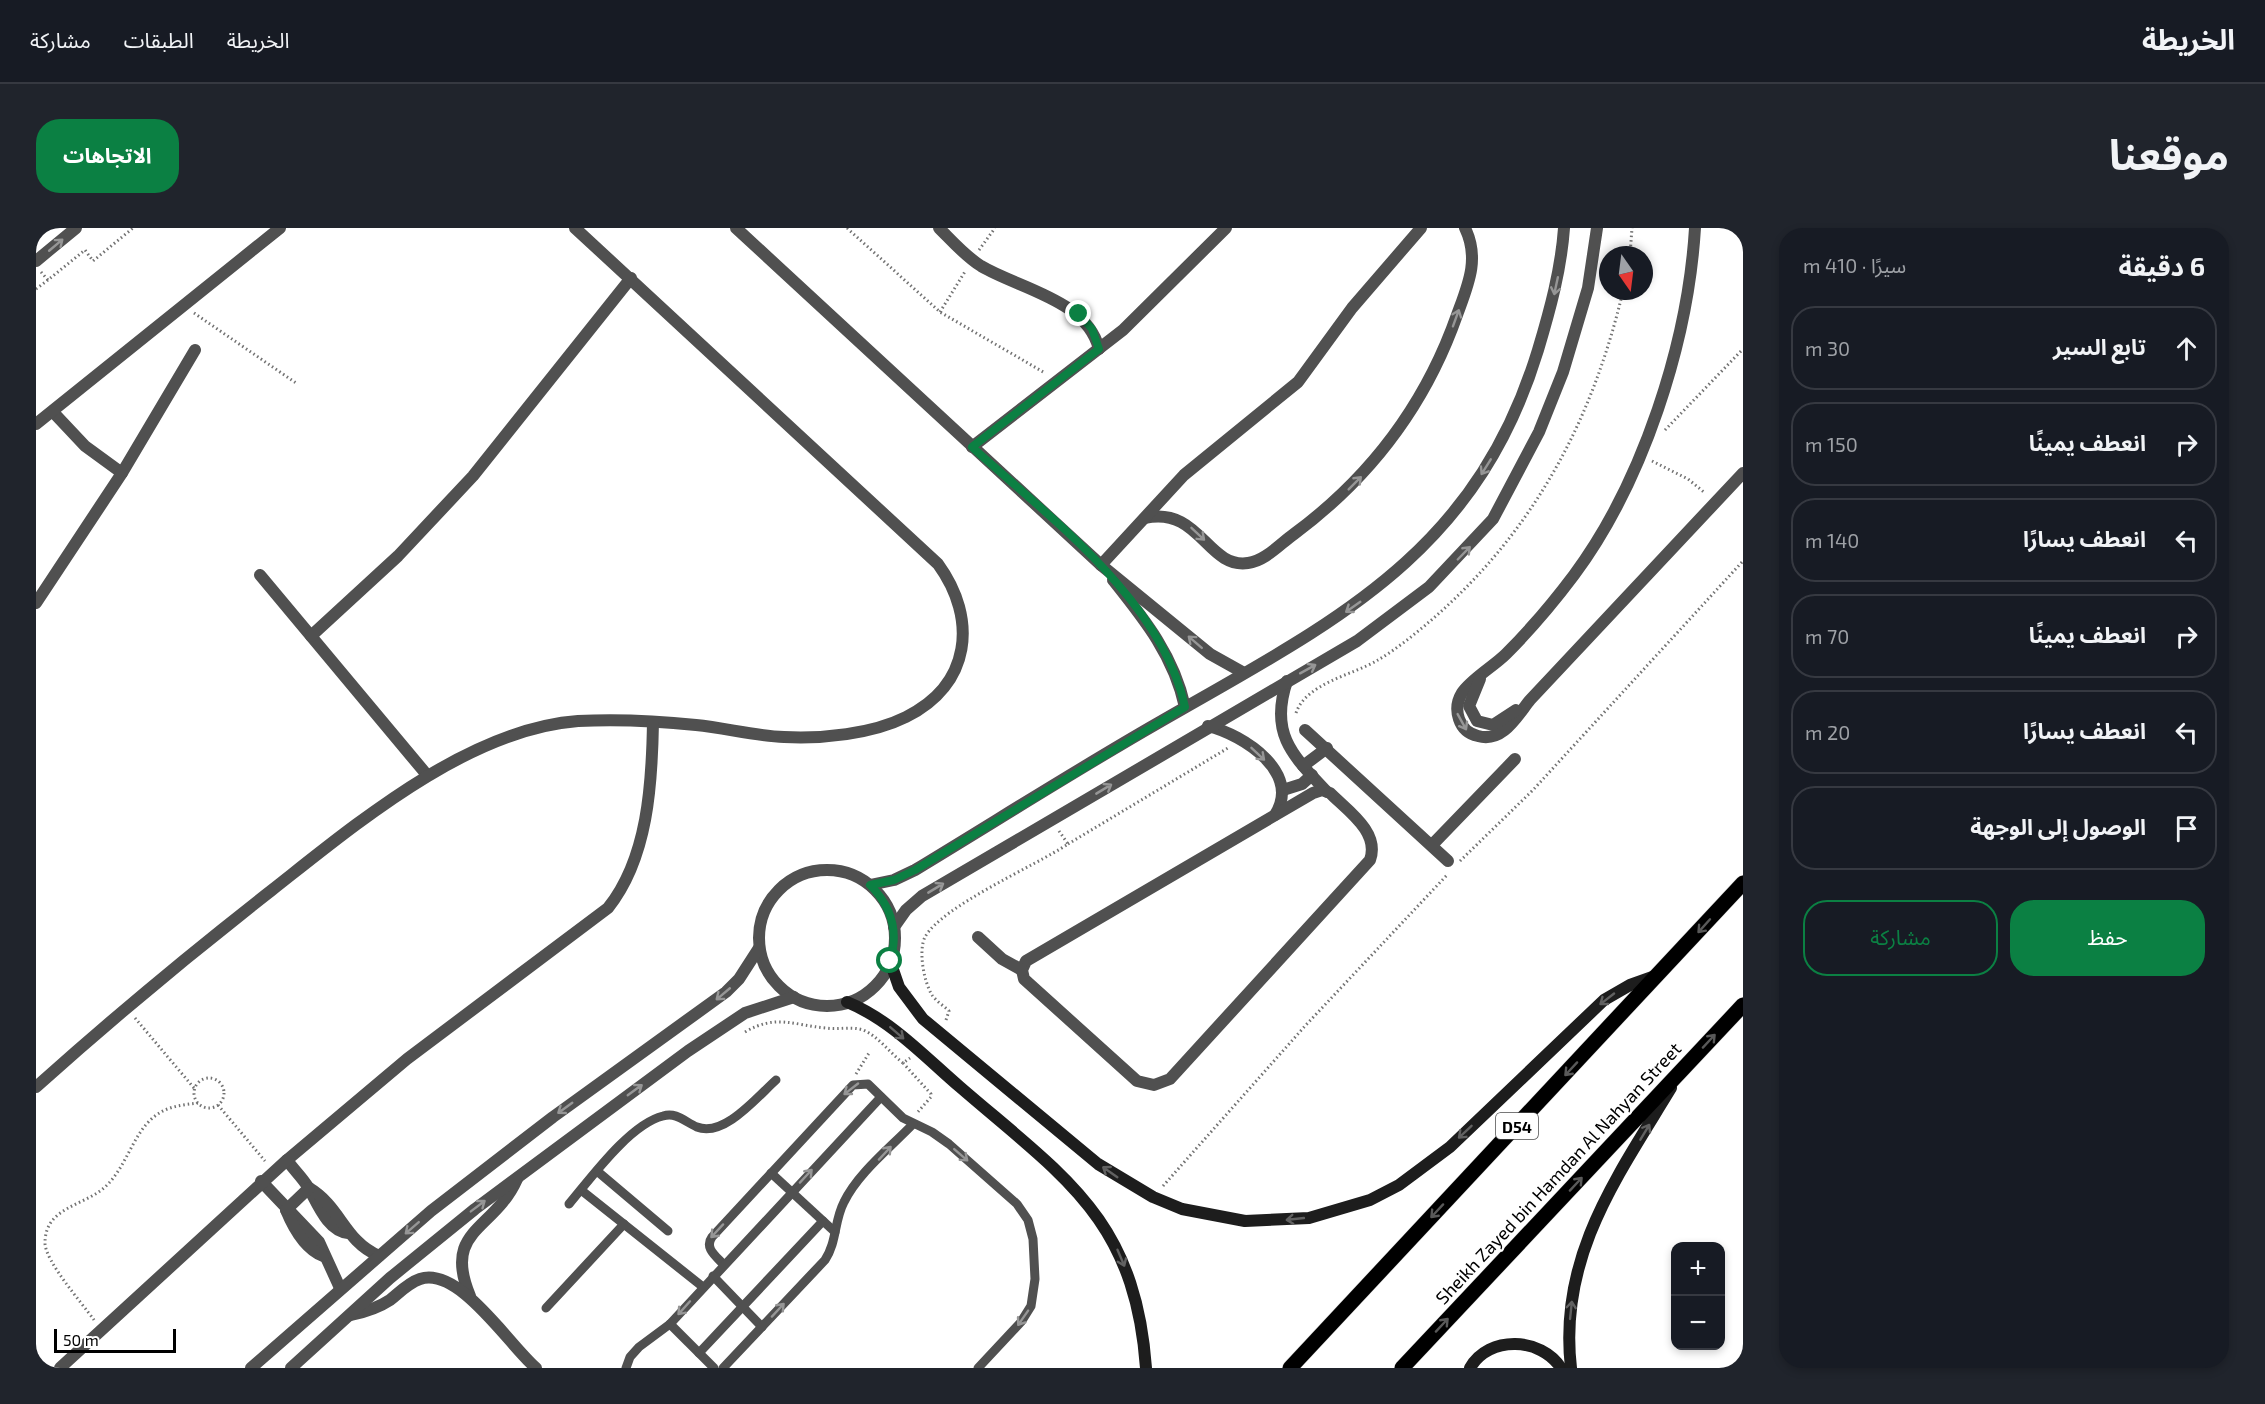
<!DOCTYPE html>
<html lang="ar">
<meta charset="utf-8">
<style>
body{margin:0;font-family:"Exo 2","Noto Sans Arabic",sans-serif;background:#20242c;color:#f1f3f6;direction:rtl}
.controls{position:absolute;right:18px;bottom:18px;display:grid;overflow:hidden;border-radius:12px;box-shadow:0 3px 9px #0003}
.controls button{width:54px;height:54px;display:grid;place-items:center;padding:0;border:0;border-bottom:2px solid #363941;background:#171b24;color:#f1f3f6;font:30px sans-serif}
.compass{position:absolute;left:1563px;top:18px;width:54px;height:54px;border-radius:50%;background:#171b24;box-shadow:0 3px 9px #0003;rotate:166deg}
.scale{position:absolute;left:18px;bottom:15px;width:122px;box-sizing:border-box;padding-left:6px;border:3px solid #000;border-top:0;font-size:16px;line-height:21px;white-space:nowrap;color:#000;-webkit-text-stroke:4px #fff;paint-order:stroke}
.stop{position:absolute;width:18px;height:18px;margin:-14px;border:4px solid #0b8043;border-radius:50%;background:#fff}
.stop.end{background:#0b8043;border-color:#fff;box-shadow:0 2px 6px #0008}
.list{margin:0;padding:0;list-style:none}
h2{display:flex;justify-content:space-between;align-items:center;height:78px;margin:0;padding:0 24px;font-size:26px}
h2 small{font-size:20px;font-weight:400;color:#9ea1a6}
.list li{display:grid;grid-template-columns:39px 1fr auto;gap:18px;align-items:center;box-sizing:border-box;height:84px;margin:0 12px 12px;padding:0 12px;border:2px solid #363941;border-radius:24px}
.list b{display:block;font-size:22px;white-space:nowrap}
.list em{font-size:20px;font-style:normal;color:#9ea1a6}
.actions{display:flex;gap:12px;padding:18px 24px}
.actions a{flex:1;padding:14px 0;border:2px solid #0b8043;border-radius:24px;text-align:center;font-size:21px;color:#0b8043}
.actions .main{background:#0b8043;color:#fff}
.icon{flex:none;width:33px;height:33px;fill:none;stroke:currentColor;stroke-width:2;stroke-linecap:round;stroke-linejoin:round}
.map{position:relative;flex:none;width:1707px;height:1140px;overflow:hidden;direction:ltr;border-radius:24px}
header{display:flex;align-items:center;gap:36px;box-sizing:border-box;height:84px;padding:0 30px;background:#171b24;border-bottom:2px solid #363941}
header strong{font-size:28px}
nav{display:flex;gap:33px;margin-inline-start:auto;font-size:21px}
.intro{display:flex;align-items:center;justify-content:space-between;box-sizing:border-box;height:144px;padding:0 36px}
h1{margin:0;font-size:42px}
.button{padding:15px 27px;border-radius:24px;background:#0b8043;color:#fff;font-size:21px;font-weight:700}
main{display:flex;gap:36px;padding:0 36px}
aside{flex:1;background:#171b24;border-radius:24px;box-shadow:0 3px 9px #0003}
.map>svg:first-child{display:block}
</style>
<header>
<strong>الخريطة</strong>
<nav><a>الخريطة</a><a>الطبقات</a><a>مشاركة</a></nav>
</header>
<div class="intro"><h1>موقعنا</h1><a class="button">الاتجاهات</a></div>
<main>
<aside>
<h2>6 دقيقة<small>سيرًا · 410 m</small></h2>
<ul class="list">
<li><svg class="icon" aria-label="ahead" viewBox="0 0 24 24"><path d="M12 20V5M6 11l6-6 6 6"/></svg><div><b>تابع السير</b></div><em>30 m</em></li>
<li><svg class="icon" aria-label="right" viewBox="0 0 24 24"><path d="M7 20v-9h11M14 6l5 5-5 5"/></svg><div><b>انعطف يمينًا</b></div><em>150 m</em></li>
<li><svg class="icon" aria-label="left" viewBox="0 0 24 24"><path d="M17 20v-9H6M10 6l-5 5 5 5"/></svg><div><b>انعطف يسارًا</b></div><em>140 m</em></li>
<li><svg class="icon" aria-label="right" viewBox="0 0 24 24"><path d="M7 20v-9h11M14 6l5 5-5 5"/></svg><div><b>انعطف يمينًا</b></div><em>70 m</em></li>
<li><svg class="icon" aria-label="left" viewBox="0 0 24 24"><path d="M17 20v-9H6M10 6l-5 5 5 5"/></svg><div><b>انعطف يسارًا</b></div><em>20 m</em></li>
<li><svg class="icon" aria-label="arrive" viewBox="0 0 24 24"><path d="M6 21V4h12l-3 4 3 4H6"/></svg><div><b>الوصول إلى الوجهة</b></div></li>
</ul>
<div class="actions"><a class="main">حفظ</a><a>مشاركة</a></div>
</aside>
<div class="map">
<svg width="1707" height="1140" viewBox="0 0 1707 1140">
<rect width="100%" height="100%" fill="#fff"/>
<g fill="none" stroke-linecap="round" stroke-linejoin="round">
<!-- primary casing -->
<g stroke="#dbdbdb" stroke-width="16">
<g id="primary">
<polyline points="1254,1140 1707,655"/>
<polyline points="1366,1140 1707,777"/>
</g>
</g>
<!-- path -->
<g stroke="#727272" stroke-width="3" stroke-dasharray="1.5 3" stroke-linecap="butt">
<polyline points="811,0 904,84 1009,145"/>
<polyline points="943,22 959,0"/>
<polyline points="1594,27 1596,0"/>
<polyline points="5,44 12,52 49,22 57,33 97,0"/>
<polyline points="0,61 12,52"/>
<polyline points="904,84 930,42"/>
<polyline points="158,85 260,155"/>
<polyline points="1629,202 1707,121"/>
<polyline points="1616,233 1652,251 1669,265"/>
<path d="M1260,485C1270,455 1317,447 1342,432C1359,422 1378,407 1393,394C1497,305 1556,194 1587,63"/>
<polyline points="1032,616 1192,520"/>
<polyline points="1424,633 1497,562 1707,333"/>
<polyline points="99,790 158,860"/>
<path d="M910,792L913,783C908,778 900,773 896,767C888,754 882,723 889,709C906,678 999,638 1032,616L1023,603"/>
<path d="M709,804C740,786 757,797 790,800C802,802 815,798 827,802C842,808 854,825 867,835L874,830"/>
<polyline points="867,835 895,866 895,869 881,885"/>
<polyline points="820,846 833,825"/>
<circle cx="173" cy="865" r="15"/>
<polyline points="182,877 229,933"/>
<polyline points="1127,958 1269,798 1411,647"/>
<path d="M58,1092C46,1075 9,1033 9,1015C9,979 48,978 69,959C91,939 96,906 119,888C132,878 146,877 162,875"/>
</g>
<!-- lane -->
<g stroke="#505050" stroke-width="9">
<polyline points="561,943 632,1003"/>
<polyline points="735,945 799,1004"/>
<polyline points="545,962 667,1059"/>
<path d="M533,976C555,950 594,896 627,888C641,884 649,894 661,899C688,910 722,868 740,852"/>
<path d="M688,1037C680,1028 668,1020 676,1009L817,857L832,856L867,890L896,904L913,916L981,976L992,992L997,1011L999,1051L995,1078L985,1094L942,1140"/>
<polyline points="677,1048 726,1099"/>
<polyline points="510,1080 588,996"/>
<polyline points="634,1096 678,1140"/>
<polyline points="663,1125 787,993"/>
<polyline points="590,1140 594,1129 603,1119 634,1096 845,869"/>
<path d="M687,1140L789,1032C801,1014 798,993 808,974C822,945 854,920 877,896"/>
</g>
<!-- street -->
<g stroke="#505050" stroke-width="12">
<polyline points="700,0 1065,337 1174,426 1208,445"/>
<path d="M903,0C916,13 929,28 945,38C984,61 1051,72 1063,121"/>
<path d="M1659,0C1652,115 1607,254 1538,347C1517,375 1494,402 1470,426C1458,438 1434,452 1426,465C1421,473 1420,482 1423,491C1426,500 1433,506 1442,508C1467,515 1481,488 1494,472L1707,245"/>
<polyline points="0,1 1,0"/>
<polyline points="0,33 40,0"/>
<polyline points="17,184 49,218 86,245"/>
<polyline points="0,196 244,0"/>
<polyline points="936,219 1087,102 1190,0"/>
<path d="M1109,290C1164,278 1171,341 1212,335C1229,333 1244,316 1258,306C1335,249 1389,178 1421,87C1432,57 1444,31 1429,0"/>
<polyline points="1065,337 1148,247 1262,154 1316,80 1385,0"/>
<polyline points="224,347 391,547"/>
<path d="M1077,352C1109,392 1138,428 1149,479"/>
<polyline points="0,375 86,245 159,122"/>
<polyline points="275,408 362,328 437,248 595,50"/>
<polyline points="1444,451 1433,478 1441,493 1457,497 1480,482"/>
<path d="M1251,453C1233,506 1257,528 1291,564"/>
<path d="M1172,498C1208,507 1266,545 1239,587"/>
<polyline points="1269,502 1412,633"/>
<polyline points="1267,538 1291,520"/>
<polyline points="1247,562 1266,556 1276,547"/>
<path d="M1286,562L1294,565C1312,583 1344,604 1334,632L1134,851L1118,857L1101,853L988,751L986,742L990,733L1277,565Z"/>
<polyline points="1396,617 1479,531"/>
<circle cx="791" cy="710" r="68"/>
<path d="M834,657L858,652L879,642C960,593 1040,542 1122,495C1295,395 1439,329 1502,122C1514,82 1525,42 1528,0"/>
<polyline points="858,699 870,682 886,668 1321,413 1393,359 1457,291 1503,204 1527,144 1552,60 1561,0"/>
<polyline points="942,709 966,731 986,742"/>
<path d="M0,859C76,791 155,725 236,662C320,596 432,501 542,493C581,491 622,493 660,497C690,500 719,508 748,509C786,511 836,506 870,489C935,457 942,391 902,336L539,0"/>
<path d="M251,932C257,941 266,949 272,959C281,974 291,1003 312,1005"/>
<polyline points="225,953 283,1014 304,1060"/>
<path d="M273,960C305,979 308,1013 343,1028"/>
<path d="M250,982C257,999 269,1021 287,1028"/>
<polyline points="250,982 273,960"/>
<path d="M434,1068C406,1001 458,1003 481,951"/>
<path d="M315,1087C329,1084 342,1080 354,1072C363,1065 372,1055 384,1051C423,1038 473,1117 500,1140"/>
<path d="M24,1140L251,932L371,831L572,680C612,630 616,556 617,494"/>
<polyline points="215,1140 395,983 517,889 690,764 703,751 723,720"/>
<polyline points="255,1140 354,1050 439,981 652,823 709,785 758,769"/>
</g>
<!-- secondary -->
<g stroke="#1d1d1d" stroke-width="12">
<polyline points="854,733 863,759 887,791 1062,936 1117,969 1146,981 1209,993 1273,990 1334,972 1363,957 1414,919 1568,772 1594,757 1622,747"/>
<path d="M811,774C855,792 889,829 924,859C1028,949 1099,990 1110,1140"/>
<path d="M1434,1140C1453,1107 1505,1109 1525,1140"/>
<path d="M1535,1140C1522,1029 1581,949 1635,860"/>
</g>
<!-- primary -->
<use href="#primary" stroke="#000" stroke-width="15"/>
</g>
<!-- one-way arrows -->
<defs><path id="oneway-shaft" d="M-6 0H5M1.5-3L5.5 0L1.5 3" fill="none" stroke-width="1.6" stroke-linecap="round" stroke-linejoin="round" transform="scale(1.5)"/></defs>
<g stroke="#969696">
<use href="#oneway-shaft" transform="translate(20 17) rotate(-40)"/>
<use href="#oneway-shaft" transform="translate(1520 58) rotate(102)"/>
<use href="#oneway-shaft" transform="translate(1420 90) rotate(-70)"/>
<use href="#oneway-shaft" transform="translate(1450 239) rotate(122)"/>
<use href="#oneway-shaft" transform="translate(1319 255) rotate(-45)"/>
<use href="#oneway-shaft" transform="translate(1162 306) rotate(43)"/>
<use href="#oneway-shaft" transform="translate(1428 325) rotate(-46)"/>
<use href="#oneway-shaft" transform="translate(1317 379) rotate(145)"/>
<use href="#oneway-shaft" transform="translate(1159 414) rotate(-139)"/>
<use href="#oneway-shaft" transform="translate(1272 441) rotate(-29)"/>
<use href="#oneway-shaft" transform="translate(1426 494) rotate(61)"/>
<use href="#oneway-shaft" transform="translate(1222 526) rotate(43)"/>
<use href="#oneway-shaft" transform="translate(1068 561) rotate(-31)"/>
<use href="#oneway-shaft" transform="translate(900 660) rotate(-31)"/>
<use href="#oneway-shaft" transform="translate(687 766) rotate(140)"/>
<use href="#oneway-shaft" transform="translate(815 861) rotate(142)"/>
<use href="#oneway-shaft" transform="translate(599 862) rotate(-36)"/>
<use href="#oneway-shaft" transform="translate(529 880) rotate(144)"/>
<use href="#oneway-shaft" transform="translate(849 925) rotate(-47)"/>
<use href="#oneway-shaft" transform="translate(925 927) rotate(41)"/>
<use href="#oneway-shaft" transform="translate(770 948) rotate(-47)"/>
<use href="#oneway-shaft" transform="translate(442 978) rotate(-37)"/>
<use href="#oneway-shaft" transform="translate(376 1000) rotate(139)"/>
<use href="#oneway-shaft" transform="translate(681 1003) rotate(133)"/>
<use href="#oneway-shaft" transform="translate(648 1080) rotate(132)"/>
<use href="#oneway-shaft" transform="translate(742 1082) rotate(-47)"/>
<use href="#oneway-shaft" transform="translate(987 1090) rotate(125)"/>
</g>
<g stroke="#595959">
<use href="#oneway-shaft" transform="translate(1668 698) rotate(132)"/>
<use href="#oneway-shaft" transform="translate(1673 813) rotate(-47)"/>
<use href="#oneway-shaft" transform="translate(1535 841) rotate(133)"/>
<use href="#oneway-shaft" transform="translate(1540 956) rotate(-47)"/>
<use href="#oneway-shaft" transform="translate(1401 983) rotate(133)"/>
<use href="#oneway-shaft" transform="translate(1406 1097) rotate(-47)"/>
</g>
<g stroke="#616161">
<use href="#oneway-shaft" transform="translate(1571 771) rotate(142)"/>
<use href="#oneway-shaft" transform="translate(861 805) rotate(41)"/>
<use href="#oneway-shaft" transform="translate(1429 904) rotate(137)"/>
<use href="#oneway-shaft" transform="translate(1609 904) rotate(-59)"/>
<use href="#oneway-shaft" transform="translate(1074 944) rotate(-145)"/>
<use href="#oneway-shaft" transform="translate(1259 991) rotate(174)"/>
<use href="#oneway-shaft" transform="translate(1085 1030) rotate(67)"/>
<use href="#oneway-shaft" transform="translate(1535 1082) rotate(-84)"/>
</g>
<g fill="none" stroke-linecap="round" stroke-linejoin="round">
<!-- route -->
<path stroke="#0b8043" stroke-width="8" d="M854,733C863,704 856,679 834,657L858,652L879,642L1149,479C1126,372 1014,290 936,219L1063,121L1056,101L1043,86"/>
</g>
<g text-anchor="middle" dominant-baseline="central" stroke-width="4.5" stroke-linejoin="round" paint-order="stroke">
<!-- shield labels -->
<rect fill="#fff" stroke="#4c4c4c" stroke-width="1.5" x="1460" y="885" width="42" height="26" rx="4.5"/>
<g font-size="16" font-weight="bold" fill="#000">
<text x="1481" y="898">D54</text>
</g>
<!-- street labels -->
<g font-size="18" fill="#000" stroke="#fff">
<text transform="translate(1522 945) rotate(-47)">Sheikh Zayed bin Hamdan Al Nahyan Street</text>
</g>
</g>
</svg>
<div class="controls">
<button>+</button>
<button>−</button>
</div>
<svg class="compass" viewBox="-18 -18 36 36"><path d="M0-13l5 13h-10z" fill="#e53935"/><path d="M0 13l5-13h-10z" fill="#9ea1a6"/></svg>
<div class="scale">50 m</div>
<div class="stop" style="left:854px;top:733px"></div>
<div class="stop end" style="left:1043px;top:86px"></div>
</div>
</main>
